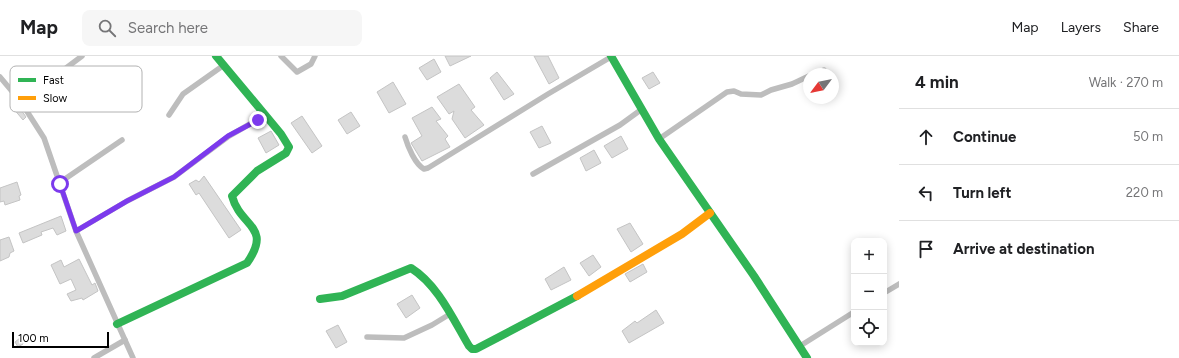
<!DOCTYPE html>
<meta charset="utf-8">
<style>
body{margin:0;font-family:Figtree,sans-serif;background:#f6f6f6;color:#202124}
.controls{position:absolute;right:12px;bottom:12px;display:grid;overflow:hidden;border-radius:8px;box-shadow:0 2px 10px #0003}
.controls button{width:36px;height:36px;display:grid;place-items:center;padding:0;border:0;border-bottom:1px solid #e0e0e0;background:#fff;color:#202124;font:20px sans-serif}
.compass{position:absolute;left:803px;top:12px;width:36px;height:36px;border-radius:50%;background:#fff;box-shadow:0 2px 10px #0003;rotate:238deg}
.scale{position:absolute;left:12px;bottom:10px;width:97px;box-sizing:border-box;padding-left:4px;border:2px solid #000;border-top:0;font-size:11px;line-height:14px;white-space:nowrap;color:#000;-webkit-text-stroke:3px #fff;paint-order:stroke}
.stop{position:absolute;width:12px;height:12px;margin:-9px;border:3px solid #7c3aed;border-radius:50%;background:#fff}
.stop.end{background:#7c3aed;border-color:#fff;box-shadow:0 1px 4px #0008}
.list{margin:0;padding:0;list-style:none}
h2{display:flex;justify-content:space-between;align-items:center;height:52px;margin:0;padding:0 16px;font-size:17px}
h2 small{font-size:13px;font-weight:400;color:#757577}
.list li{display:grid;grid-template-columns:26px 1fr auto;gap:12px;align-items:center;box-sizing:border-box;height:56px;padding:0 16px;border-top:1px solid #e0e0e0}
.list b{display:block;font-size:15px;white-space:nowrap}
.list em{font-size:13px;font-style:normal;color:#757577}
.icon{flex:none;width:22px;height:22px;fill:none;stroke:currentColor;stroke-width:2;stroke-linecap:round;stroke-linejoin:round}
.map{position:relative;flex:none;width:899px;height:302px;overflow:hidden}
header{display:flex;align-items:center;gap:24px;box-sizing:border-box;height:56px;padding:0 20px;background:#fff;border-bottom:1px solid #e0e0e0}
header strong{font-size:19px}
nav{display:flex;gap:22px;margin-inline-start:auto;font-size:14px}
.search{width:280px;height:36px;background:#f6f6f6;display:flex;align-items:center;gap:10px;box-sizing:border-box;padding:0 14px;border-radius:8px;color:#757577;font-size:15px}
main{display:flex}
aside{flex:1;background:#fff}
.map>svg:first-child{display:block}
</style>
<header>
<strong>Map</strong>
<div class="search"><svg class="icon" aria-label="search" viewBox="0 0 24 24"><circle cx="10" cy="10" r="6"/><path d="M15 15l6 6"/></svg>Search here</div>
<nav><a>Map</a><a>Layers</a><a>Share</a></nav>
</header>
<main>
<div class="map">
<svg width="899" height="302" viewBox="0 0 899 302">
<rect width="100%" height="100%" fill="#fff"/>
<!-- building -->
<g fill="#dcdcdc" stroke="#c4c4c4">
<polygon points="445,0 471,0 450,10"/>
<polygon points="534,0 548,0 559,22 549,28"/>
<polygon points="434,3 441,16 427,24 419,12"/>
<polygon points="497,16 514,38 504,44 490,22"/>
<polygon points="653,16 660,27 649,33 642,22"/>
<polygon points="393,26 406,48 389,57 377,36"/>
<polygon points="459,28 475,51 471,54 484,69 465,82 452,63 454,55 449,58 437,41"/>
<polygon points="17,48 26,61 23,64 13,52"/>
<polygon points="432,51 441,63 436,65 448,80 445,83 450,91 422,105 411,87 422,80 412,62"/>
<polygon points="351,56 360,70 347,78 338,64"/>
<polygon points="302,60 322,90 312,97 291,67"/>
<polygon points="542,70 551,87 539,92 530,76"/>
<polygon points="271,75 279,89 266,97 258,82"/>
<polygon points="621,80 628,93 612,102 604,90"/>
<polygon points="594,94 601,107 586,115 580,102"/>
<polygon points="204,120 241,174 229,182 199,137 196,139 189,128 196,124 199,126"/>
<polygon points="17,126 21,139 19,140 20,144 5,149 4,145 0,146 0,132"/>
<polygon points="61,160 66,175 57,179 53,172 41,176 42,179 23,187 19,177"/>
<polygon points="630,167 643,188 631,196 617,173"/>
<polygon points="9,181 14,195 10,197 9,201 0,205 0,184"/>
<polygon points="593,199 601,211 589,220 580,207"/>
<polygon points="79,203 92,229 95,227 98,235 83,244 82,242 71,245 67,238 76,234 71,223 60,228 51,209 61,204 64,211"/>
<polygon points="643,208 647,216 630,226 625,218"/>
<polygon points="564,211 571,224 551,234 545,223"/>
<polygon points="412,239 420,252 406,262 397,248"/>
<polygon points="656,254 664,267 629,287 622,275 635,265 637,267"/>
<polygon points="338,269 347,286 336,292 326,275"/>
<polygon points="20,282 23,288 18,291 15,286"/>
</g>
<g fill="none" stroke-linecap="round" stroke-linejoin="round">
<!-- street -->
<g stroke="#bdbdbd" stroke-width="5.5">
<polyline points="281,0 297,16 311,8 315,0"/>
<polyline points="814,18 824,14"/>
<polyline points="0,21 21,46 44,82 76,175 133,302"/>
<polyline points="21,46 82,0"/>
<polyline points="169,59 183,38 224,9"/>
<path d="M405,81C408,91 415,108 424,113L428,112L548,38L611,1"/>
<polyline points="659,83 727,36 734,35 741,38 761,39 771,34 792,28 809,20"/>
<polyline points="533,118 620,69 642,53"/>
<polyline points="59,127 122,84"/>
<polyline points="76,175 127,145 174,121 229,80 257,64 260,61 259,53"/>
<polyline points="884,237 899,228"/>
<polyline points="367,281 404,282 432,269 450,258"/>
<polyline points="800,290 854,256"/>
<polyline points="94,302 125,284"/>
</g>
<!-- fast -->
<g stroke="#30b455" stroke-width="8">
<polyline points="611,0 659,83 754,220 807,302"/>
<path d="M320,243L342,240L411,212C438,229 453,263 469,290L472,293H476L577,240"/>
<path d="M117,268L247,207C273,170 240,171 232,140L257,115L286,97L289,91L281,78L216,0"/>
</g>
<!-- slow -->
<polyline stroke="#ff9f0a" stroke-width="8" points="577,240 682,178 710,157"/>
</g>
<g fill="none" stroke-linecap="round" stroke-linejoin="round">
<!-- route -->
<polyline stroke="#7c3aed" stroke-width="5" points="60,128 76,175 127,145 174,121 228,80 258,64"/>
</g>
<!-- legend -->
<rect x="10" y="10" width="132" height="46" rx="6" fill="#fff" stroke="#b2b2b2" stroke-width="1"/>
<rect x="18" y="22" width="18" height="4" fill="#30b455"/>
<rect x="18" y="40" width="18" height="4" fill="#ff9f0a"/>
<g font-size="11" fill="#000">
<text x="43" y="28">Fast</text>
<text x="43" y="46">Slow</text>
</g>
</svg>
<div class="controls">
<button>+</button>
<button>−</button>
<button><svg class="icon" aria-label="locate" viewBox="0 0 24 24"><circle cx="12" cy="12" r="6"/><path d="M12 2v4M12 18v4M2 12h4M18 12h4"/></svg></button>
</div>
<svg class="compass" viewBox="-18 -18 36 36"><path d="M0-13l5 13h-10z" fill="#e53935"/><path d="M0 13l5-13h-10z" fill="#757577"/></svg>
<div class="scale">100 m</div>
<div class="stop" style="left:60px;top:128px"></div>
<div class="stop end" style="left:258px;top:64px"></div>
</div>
<aside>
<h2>4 min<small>Walk · 270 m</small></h2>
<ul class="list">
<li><svg class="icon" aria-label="ahead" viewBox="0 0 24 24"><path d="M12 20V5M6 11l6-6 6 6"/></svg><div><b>Continue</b></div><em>50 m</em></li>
<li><svg class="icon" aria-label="left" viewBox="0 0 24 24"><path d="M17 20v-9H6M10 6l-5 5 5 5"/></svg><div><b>Turn left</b></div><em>220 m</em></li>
<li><svg class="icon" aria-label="arrive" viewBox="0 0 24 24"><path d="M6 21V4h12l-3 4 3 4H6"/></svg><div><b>Arrive at destination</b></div></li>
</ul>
</aside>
</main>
